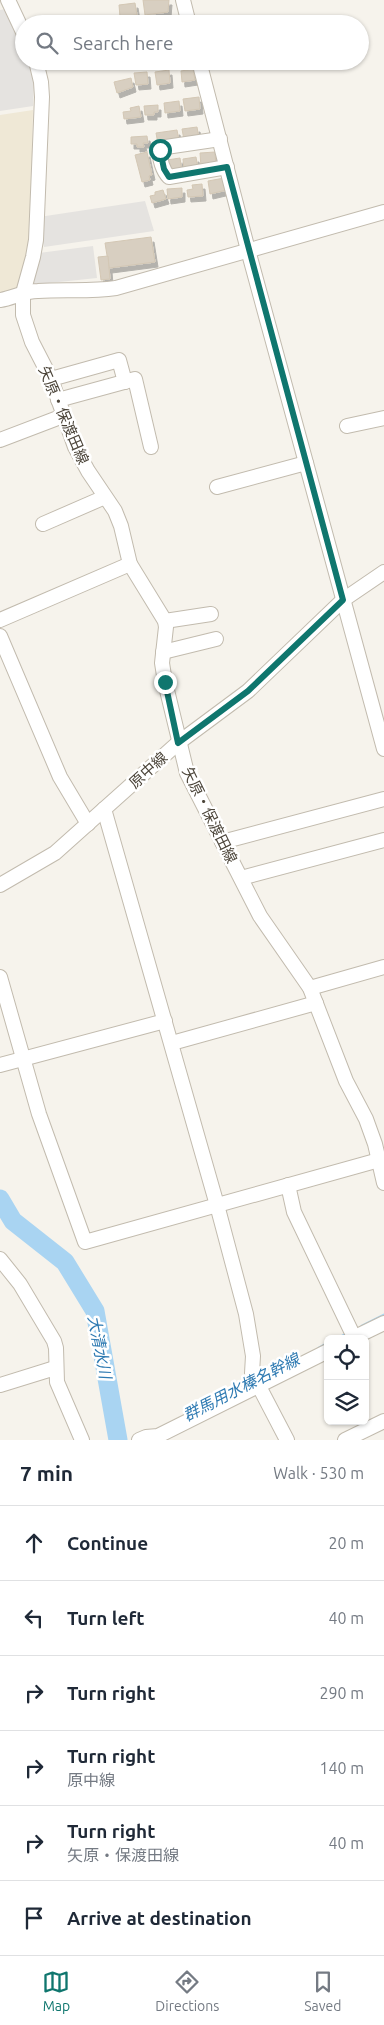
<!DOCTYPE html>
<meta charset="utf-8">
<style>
body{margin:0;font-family:Ubuntu,"Noto Sans JP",sans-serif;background:#f6f6f7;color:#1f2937}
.controls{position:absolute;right:15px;bottom:15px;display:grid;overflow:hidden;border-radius:8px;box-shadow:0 1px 4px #0004}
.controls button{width:45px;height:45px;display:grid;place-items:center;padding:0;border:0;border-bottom:1px solid #e0e1e3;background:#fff;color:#1f2937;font:25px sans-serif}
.stop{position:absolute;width:15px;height:15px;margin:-11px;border:4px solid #0f766e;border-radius:50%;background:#fff}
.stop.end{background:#0f766e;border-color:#fff;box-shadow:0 1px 5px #0008}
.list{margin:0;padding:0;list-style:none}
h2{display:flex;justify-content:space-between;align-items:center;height:65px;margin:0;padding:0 20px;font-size:21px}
h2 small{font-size:16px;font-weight:400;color:#747a83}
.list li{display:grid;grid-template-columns:32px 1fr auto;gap:15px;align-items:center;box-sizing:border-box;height:75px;padding:0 20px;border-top:1px solid #e0e1e3}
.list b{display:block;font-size:19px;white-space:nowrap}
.list p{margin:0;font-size:16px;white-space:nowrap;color:#747a83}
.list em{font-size:16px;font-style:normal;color:#747a83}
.icon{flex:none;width:28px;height:28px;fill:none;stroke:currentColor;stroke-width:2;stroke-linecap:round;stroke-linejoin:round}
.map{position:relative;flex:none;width:384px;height:1440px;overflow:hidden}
.search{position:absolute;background:#fff;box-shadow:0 1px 4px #0004;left:15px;right:15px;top:15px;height:55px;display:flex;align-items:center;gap:12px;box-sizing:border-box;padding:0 18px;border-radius:28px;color:#747a83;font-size:19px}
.sheet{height:515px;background:#fff}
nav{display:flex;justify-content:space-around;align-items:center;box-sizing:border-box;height:70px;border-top:1px solid #e0e1e3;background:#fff;font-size:14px;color:#747a83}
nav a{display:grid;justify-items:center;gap:2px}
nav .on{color:#0f766e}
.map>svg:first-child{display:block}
</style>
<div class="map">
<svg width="384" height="1440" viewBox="0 0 384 1440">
<defs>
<filter id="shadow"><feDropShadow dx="3" dy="5" stdDeviation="0" flood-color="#0004"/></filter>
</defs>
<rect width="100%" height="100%" fill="#f6f3ec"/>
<!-- education -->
<polygon fill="#efe8d6" points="33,110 30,245 20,290 0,293 0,115"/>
<!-- parking -->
<g fill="#e5e3e0">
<polygon points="7,9 24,47 24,61 29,61 34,83 33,106 0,111 0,10"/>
<polygon points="145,201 154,231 44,247 39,217"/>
<polygon points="93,246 97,278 30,285 39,253"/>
</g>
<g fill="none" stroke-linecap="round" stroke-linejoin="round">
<!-- stream -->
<g stroke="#a9d4f2" stroke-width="3">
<polyline points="362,1326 384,1315"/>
<polyline points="337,1339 348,1333"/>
<polyline points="319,1348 328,1343"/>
</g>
<!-- river -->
<polyline stroke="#a9d4f2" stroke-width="19" points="0,1199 13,1221 65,1262 95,1311 118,1440"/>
</g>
<!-- building -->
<g fill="#d8cfc1" stroke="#d3c7b4" filter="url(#shadow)">
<polygon points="143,0 169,0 168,12 145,15"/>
<polygon points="135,3 137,15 120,17 119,5"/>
<polygon points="193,69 195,80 182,82 181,71"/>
<polygon points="169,70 170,83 157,85 155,72"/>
<polygon points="147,72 148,84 136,85 134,73"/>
<polygon points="131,78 133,87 117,93 114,82"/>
<polygon points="199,97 200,109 185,111 183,99"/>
<polygon points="179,101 180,111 165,113 164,103"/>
<polygon points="158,105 158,112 154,112 154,115 145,115 144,106"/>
<polygon points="139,106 141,117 124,119 123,112 131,111 130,108"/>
<polygon points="197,127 199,138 184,140 182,129"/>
<polygon points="177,130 179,140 158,144 156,133"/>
<polygon points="147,136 148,143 143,143 144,147 137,147 137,144 131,144 131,137"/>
<polygon points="147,152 152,175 149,176 150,180 142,182 135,155"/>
<polygon points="215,152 216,166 201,167 200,153"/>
<polygon points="196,157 198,168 184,170 183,159"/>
<polygon points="180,158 182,171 169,173 167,160"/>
<polygon points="224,178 227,190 210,194 208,181"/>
<polygon points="202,184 203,196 188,197 187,190 193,189 192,185"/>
<polygon points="182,188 182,197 168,199 167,189"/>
<polygon points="163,190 166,199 152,203 150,196 155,195 155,192"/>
<polygon points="151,237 155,262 109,268 105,243"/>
<polygon points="108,256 110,279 101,280 98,257"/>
</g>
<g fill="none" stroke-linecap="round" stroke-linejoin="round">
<!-- minor casing -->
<g stroke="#c2bbae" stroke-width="16">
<g id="minor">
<polyline points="8,0 24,34"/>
<polyline points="183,0 189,24"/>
<polyline points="36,61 41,82 42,97 36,240 33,257 23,293 23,315 32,342 51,379 75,447 88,471 115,511 121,526 130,564 165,621 166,627 162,663 165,682 187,773 260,916 310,988 346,1081 366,1119 375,1144 384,1183"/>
<polyline points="199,61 248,250 384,749"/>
<path d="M220,139L166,147L160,150C159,159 163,171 169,177L227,167"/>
<path d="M0,300C13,298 24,291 38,291C64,289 90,292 116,288L384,212"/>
<polyline points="51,379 119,360 125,382"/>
<polyline points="58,400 135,379 151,447"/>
<polyline points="347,426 384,418"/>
<polyline points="0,440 63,416"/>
<polyline points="217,487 306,463"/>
<polyline points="43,524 105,497"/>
<polyline points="0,620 130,564"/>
<polyline points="165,621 211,614"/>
<polyline points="0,636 60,777 88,824"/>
<polyline points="163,652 216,639"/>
<polyline points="104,809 217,1205 246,1314 253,1356 252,1373 287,1440"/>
<polyline points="222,842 384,799"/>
<polyline points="241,878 384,840"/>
<polyline points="0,885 55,853 178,743 248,691 343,600 384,572"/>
<polyline points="0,977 39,1114 85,1242 379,1160"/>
<polyline points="310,988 384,967"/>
<polyline points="172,1043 316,1003"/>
<polyline points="0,1065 165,1021"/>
<polyline points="288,1185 294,1212 354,1337"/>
<polyline points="0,1259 20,1284 54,1341 56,1348 57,1382 82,1440"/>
<polyline points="351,1339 384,1323"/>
<polyline points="0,1385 55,1368"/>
<polyline points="139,1440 146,1437 158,1436 328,1351"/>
<polyline points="345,1440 384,1421"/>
</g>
</g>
<!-- minor -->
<use href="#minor" stroke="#fff" stroke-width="14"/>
</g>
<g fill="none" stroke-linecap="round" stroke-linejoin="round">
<!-- route -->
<polyline stroke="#0f766e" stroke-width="6" points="160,150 164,169 169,177 227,167 343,600 248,691 178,743 165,682"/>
</g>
<g text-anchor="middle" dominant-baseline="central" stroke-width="5" stroke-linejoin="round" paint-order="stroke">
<!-- street labels -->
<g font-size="15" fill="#4b4439" stroke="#fff">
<text transform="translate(64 415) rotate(67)">矢原・保渡田線</text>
<text transform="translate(148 770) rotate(-42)">原中線</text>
<text transform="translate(210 815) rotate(64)">矢原・保渡田線</text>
</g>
<!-- water labels -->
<g font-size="16" font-style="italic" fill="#2e7ab2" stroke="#fff">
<text transform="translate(100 1347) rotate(79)">大清水川</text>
<text transform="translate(241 1387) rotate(-27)">群馬用水榛名幹線</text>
</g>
</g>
</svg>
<div class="controls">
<button><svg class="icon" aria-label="locate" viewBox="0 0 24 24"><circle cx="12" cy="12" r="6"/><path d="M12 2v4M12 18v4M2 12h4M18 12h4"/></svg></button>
<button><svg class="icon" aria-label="layers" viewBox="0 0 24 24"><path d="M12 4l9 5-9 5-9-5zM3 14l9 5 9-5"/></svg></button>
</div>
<div class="stop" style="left:160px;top:150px"></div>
<div class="stop end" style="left:165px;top:682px"></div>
<div class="search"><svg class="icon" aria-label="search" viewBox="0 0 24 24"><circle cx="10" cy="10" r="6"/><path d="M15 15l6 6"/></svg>Search here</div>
</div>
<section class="sheet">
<h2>7 min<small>Walk · 530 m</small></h2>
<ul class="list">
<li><svg class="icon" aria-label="ahead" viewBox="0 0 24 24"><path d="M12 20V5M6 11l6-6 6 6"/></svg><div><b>Continue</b></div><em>20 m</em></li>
<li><svg class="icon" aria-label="left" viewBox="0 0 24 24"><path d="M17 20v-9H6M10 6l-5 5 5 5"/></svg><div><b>Turn left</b></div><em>40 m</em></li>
<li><svg class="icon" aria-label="right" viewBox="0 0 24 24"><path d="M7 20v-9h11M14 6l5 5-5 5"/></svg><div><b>Turn right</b></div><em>290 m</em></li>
<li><svg class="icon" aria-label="right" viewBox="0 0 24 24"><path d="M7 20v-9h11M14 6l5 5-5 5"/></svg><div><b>Turn right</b><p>原中線</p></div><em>140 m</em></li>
<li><svg class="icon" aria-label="right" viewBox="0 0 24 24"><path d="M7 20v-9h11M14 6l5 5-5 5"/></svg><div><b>Turn right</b><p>矢原・保渡田線</p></div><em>40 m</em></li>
<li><svg class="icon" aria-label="arrive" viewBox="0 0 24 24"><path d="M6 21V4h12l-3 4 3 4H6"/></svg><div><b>Arrive at destination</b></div></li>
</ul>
</section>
<nav>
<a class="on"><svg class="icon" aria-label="map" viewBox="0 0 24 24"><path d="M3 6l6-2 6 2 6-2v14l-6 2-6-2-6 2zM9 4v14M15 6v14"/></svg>Map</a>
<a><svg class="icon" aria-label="directions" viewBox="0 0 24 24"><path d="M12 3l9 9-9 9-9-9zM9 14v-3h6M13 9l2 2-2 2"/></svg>Directions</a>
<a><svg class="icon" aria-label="saved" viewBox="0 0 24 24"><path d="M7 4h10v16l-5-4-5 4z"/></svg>Saved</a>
</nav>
